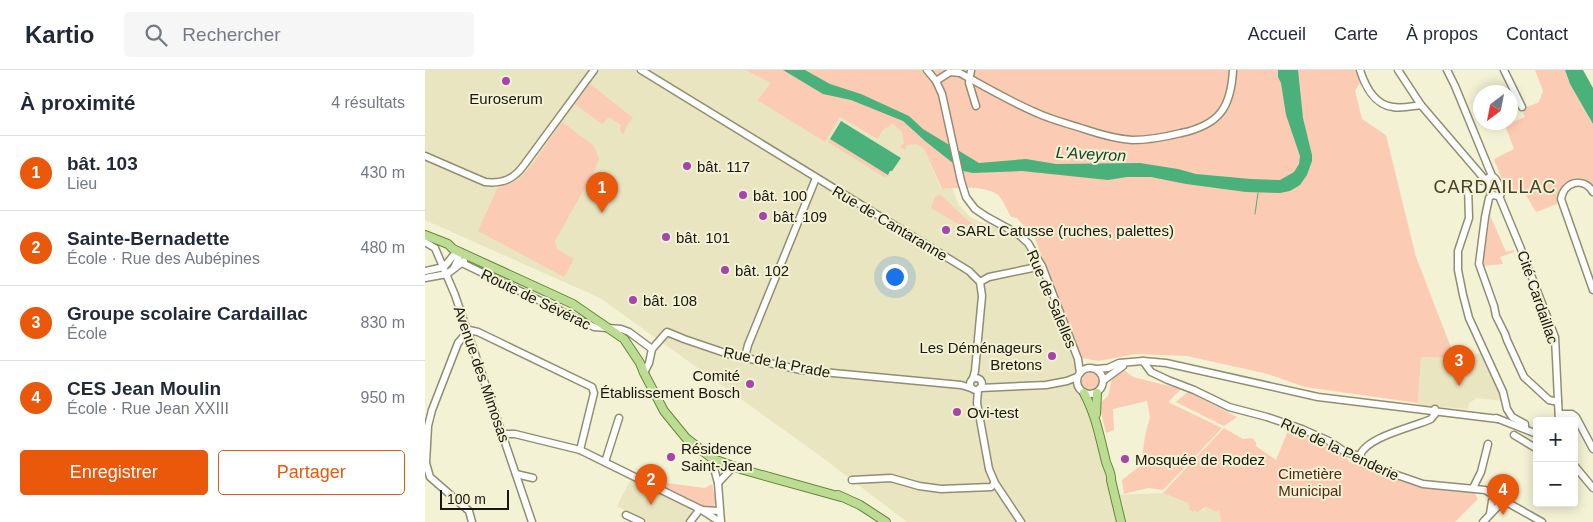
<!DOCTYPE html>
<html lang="fr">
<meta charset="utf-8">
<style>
body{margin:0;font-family:Helvetica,sans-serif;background:#f6f6f7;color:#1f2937}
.controls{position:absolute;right:15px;bottom:15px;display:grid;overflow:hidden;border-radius:5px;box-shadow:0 2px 12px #0003}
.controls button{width:45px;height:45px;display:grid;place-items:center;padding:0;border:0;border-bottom:1px solid #e0e1e3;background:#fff;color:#1f2937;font:25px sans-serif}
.compass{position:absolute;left:1048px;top:15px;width:45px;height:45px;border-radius:50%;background:#fff;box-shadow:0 2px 12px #0003;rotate:212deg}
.scale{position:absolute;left:15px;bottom:12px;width:69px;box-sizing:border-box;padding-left:5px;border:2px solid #18170d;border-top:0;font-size:14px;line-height:18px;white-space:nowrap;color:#18170d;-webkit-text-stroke:4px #f4f2d4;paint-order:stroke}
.you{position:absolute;left:469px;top:206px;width:18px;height:18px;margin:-12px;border:4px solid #fff;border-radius:50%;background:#1a73e8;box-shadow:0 0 0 8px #1a73e833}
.badge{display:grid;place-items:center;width:32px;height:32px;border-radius:50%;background:#ea580c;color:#fff;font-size:16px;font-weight:700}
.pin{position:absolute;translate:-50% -41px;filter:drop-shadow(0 1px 2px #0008)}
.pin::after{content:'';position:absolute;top:26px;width:18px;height:15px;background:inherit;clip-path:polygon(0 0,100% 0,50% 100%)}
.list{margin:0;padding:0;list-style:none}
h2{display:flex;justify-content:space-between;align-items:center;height:65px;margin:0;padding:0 20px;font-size:21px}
h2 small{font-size:16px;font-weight:400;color:#747a83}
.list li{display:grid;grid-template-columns:32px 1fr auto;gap:15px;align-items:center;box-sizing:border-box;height:75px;padding:0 20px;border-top:1px solid #e0e1e3}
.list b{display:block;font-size:19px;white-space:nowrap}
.list p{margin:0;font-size:16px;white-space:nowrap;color:#747a83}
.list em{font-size:16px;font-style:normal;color:#747a83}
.actions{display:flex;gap:10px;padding:15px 20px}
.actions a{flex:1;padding:11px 0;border:1px solid #ea580c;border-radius:5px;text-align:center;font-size:18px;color:#ea580c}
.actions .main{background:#ea580c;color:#fff}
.icon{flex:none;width:28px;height:28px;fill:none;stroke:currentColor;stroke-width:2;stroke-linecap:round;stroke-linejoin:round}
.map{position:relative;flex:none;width:1168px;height:452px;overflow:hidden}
header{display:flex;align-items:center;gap:30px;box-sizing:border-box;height:70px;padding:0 25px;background:#fff;border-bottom:1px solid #e0e1e3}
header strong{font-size:24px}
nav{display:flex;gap:28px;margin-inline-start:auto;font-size:18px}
.search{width:350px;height:45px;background:#f6f6f7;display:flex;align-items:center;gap:12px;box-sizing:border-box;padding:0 18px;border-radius:5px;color:#747a83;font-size:19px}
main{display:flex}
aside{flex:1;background:#fff}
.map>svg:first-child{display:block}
</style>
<header>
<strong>Kartio</strong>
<div class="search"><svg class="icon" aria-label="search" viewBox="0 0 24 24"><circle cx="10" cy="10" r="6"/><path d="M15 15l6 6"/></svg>Rechercher</div>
<nav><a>Accueil</a><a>Carte</a><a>À propos</a><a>Contact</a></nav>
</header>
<main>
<aside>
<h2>À proximité<small>4 résultats</small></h2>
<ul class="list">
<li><span class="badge">1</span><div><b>bât. 103</b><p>Lieu</p></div><em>430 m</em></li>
<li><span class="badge">2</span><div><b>Sainte-Bernadette</b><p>École · Rue des Aubépines</p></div><em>480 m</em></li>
<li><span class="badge">3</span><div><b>Groupe scolaire Cardaillac</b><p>École</p></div><em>830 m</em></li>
<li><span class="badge">4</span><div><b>CES Jean Moulin</b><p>École · Rue Jean XXIII</p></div><em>950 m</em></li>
</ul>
<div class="actions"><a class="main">Enregistrer</a><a>Partager</a></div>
</aside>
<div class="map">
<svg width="1168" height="452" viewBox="0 0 1168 452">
<rect width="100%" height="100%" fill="#f4f2d4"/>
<!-- built -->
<g fill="#e9e5c0">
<polygon points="0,0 320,0 347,13 332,29 400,72 415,47 451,69 458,60 468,54 499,79 516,119 527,118 534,135 545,147 560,154 562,152 586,163 600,174 657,288 685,425 738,423 763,433 769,440 778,440 781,437 792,441 794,439 796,452 482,452 394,385 175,228 0,150"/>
<polygon points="1057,283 1072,309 1078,331 1052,328 1044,333 1043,339 993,335 996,287 1030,288"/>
<polygon points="206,409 266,439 267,442 260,452 223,452 192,436"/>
</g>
<!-- green -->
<g fill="#fbcbb3">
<path d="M320,0H933L935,13L930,21L937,49L961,65L991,187L1030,288L996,287L993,333L880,317L843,304L762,286L711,284L673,291L657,288L610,169L592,148L586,147C582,140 579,132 574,126C563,115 531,118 517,119L499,79L492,74L482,75L480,80L475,77L479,73L477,62L468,54L458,60L452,69L415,47L400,72L332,30L346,13Z"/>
<path d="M1110,0H1140L1145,14L1168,54V115C1152,98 1130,113 1132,134L1111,142L1101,125L1082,123L1069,89L1089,79L1080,55L1100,47L1097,39L1114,32L1118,21Z"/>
<polygon points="165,14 208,48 202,55 198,65 195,60 196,55 184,47 177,54 150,34"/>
<path d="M137,52L168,75L174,88L171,98L130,171L132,179L149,189L139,207L53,161L73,117C79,116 85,114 91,111C107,99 125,68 137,52Z"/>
<polygon points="405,69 463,105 465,106 459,107 403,72"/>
<polygon points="514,125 517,126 542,150 560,161 533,154 506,138 510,127"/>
<polygon points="1065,145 1081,182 1089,180 1089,182 1075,187 1078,194 1058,196"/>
<polygon points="698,299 708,307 756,319 743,332 797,358 738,420 723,418 699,424 697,410 716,395 720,366 725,347 722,331 688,339 689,360 681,363 674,334 683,326 688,305"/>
<circle cx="666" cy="312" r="10"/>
<polygon points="763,322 812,347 799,356 751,332"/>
<polygon points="799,358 818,369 827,368 831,372 831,376 851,390 864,358 901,372 921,387 924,392 993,417 1050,421 1050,424 1053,429 1030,452 796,452 794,440 792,442 781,437 772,442 769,440 768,442 764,439 765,437 763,433 738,423"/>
<path d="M242,413L280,418L287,414L291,432L288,437C276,442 252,425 240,419Z"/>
</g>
<!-- water -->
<g fill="#4bb17b">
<polygon points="358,0 380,0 405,14 436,24 484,46 498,59 554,93 601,89 631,94 715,93 753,99 771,104 826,109 855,110 869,102 874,94 875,86 861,45 856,13 853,7 853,0 873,0 878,48 887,85 887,91 882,105 875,115 865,121 855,123 821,122 761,114 726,107 702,107 683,110 597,101 548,103 538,101 500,71 478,51 426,30 398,24"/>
<polygon points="1140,0 1158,0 1168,18 1168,54 1145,14"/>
<polygon points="416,51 476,88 467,101 465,101 463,105 405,69"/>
</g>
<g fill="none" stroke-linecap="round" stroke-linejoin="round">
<!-- stream -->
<polyline stroke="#4bb17b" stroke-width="1" points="830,144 833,123"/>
<!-- minor casing -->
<g stroke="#908e72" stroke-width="9">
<g id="minor">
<polyline points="216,0 544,201 555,212 557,226 550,301 548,308"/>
<polyline points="502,0 511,11 517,24 536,111 541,127 550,139 562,147 593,164 603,173 617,196 653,289 655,303"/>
<polyline points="546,0 544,13 551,36"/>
<path d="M935,0C940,16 950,35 968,37C977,39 987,36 996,35"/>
<polyline points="973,0 996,35 1062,112"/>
<polyline points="1022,0 1030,16 1067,106"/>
<polyline points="1079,0 1097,37"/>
<path d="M511,11L525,2L535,3C560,17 586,32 612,43C627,50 644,54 659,59C674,64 691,69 707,70C723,70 740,67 756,63C794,55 806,38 808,0"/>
<path d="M0,86L60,112C78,114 89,109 99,95L169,0"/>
<path d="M1067,106C1073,109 1075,117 1076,124L1074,126L1067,125L1062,116L1063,108Z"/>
<polyline points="1064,119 1043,117 1044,148 1033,181 1033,200 1038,225 1044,248 1078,322 1082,339 1087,347 1100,354 1100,359"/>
<path d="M1168,122C1158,106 1139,112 1136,129L1168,220"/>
<polyline points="1067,125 1064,128 1060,147 1054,194 1069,236 1071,246 1080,264 1082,270 1099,307 1124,330 1133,332"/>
<polyline points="1074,126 1096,179 1130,267 1134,351"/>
<polyline points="0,172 10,178 30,225 107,452"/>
<polyline points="37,193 169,257 196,259 204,262 227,279 242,262 259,269 303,284 376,300 536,315 546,318"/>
<polyline points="19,197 32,181"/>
<polyline points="29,198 36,182"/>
<polyline points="0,201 19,197"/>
<polyline points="0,208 22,204 39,191"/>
<polyline points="555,212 564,207 617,196"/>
<polyline points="320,287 323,275 391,108"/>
<polyline points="718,291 726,302 743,310 769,320 804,337 842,347 877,359 904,371 920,382 935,386 940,394 998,414 1060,420 1117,452"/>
<circle cx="665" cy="311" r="13"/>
<polyline points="672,299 683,298 694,293 718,291 741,293 893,327 1073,349"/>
<polyline points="219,303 224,293 227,279"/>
<circle cx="551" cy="314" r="6"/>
<polyline points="679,310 698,296"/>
<polyline points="555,318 621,315 642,311 652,307"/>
<polyline points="553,320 552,333 564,399 570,413 596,452"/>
<polyline points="1134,344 1147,344 1151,347 1168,379"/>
<polyline points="1071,348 1112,364"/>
<polyline points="78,364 90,364 155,380 275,439 295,452"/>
<polyline points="1089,365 1112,379"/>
<path d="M935,386C940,367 989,357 1006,349L1010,344V339"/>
<polyline points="286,387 293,413 296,452"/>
<polyline points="180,392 194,348"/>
<polyline points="1149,395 1168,418"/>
<polyline points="91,404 108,408"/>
<polyline points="427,410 466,408 494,416 516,419 566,417 570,413"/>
<polyline points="293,413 309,396"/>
<polyline points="1048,418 1056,402 1063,374"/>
<polyline points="276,440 294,441"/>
<polyline points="1065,444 1067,431 1072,426"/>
<polyline points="201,445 216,452"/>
<polyline points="47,452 44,441 5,407 1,393 3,356 7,340 33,273 44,260 53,262 167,317 169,323 155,380"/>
<polyline points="265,452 275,439"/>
<polyline points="1058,452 1079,430"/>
</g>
</g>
<!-- major casing -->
<g stroke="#658737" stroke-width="10">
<g id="major">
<polyline points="0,165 23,174 28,179 148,234 199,269 215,293 219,303 239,341 261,368 288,389 319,400 416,427"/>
<path d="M659,323C671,345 675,368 681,392C683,398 687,405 686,410L696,452"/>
<polyline points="671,344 672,323"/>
<polyline points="413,425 435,435 461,452"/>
</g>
</g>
<!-- minor -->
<use href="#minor" stroke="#fff" stroke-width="6"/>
<!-- major -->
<use href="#major" stroke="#bcdc94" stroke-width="8"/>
</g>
<!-- markers -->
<g fill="#a644ac" stroke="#f4f2d4" stroke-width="2">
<circle cx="81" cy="11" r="5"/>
<circle cx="262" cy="96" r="5"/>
<circle cx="318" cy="125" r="5"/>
<circle cx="338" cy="146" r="5"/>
<circle cx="521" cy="160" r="5"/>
<circle cx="241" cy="167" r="5"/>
<circle cx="300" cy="200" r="5"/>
<circle cx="208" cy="230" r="5"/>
<circle cx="627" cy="286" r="5"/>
<circle cx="325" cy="314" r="5"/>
<circle cx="532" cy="342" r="5"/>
<circle cx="246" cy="387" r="5"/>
<circle cx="700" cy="389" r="5"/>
</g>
<g text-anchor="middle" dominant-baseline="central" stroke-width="4" stroke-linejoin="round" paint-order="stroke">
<!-- poi labels -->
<g font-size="15" fill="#18170d" stroke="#f4f2d4" text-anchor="start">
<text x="81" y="28" text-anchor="middle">Euroserum</text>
<text x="272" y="96">bât. 117</text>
<text x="328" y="125">bât. 100</text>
<text x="348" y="146">bât. 109</text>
<text x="531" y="160">SARL Catusse (ruches, palettes)</text>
<text x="251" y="167">bât. 101</text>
<text x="310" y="200">bât. 102</text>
<text x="218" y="230">bât. 108</text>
<text x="617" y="277" text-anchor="end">Les Déménageurs<tspan x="617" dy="17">Bretons</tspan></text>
<text x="315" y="305" text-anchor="end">Comité<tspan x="315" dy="17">Établissement Bosch</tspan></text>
<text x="542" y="342">Ovi-test</text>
<text x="256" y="378">Résidence<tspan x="256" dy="17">Saint-Jean</tspan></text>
<text x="710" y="389">Mosquée de Rodez</text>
</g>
<!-- street labels -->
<g font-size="15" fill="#18170d" stroke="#f4f2d4">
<text transform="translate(465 153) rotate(31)">Rue de Cantaranne</text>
<text transform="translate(1113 227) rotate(71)">Cité Cardaillac</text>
<text transform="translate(111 229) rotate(26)">Route de Sévérac</text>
<text transform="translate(627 229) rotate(67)">Rue de Salelles</text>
<text transform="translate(352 292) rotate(11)">Rue de la Prade</text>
<text transform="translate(57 304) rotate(71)">Avenue des Mimosas</text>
<text transform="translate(915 379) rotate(25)">Rue de la Penderie</text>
</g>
<!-- park labels -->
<g font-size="15" fill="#4d2916" stroke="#f4f2d4">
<text x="885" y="403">Cimetière<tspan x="885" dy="17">Municipal</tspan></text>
</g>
<!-- water labels -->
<g font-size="16" font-style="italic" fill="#154029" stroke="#f4f2d4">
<text transform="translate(666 84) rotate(3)">L'Aveyron</text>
</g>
<!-- quarter labels -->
<g font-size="18" letter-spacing="1" fill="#434028" stroke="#f4f2d4">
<text x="1070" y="117">CARDAILLAC</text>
</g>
</g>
</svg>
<div class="controls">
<button>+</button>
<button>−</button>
</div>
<svg class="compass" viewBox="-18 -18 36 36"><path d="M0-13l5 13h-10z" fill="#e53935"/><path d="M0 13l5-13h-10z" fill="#747a83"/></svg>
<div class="scale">100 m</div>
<div class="you"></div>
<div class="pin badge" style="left:177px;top:143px">1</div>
<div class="pin badge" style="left:226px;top:435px">2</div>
<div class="pin badge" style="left:1034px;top:316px">3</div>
<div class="pin badge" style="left:1078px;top:445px">4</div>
</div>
</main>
